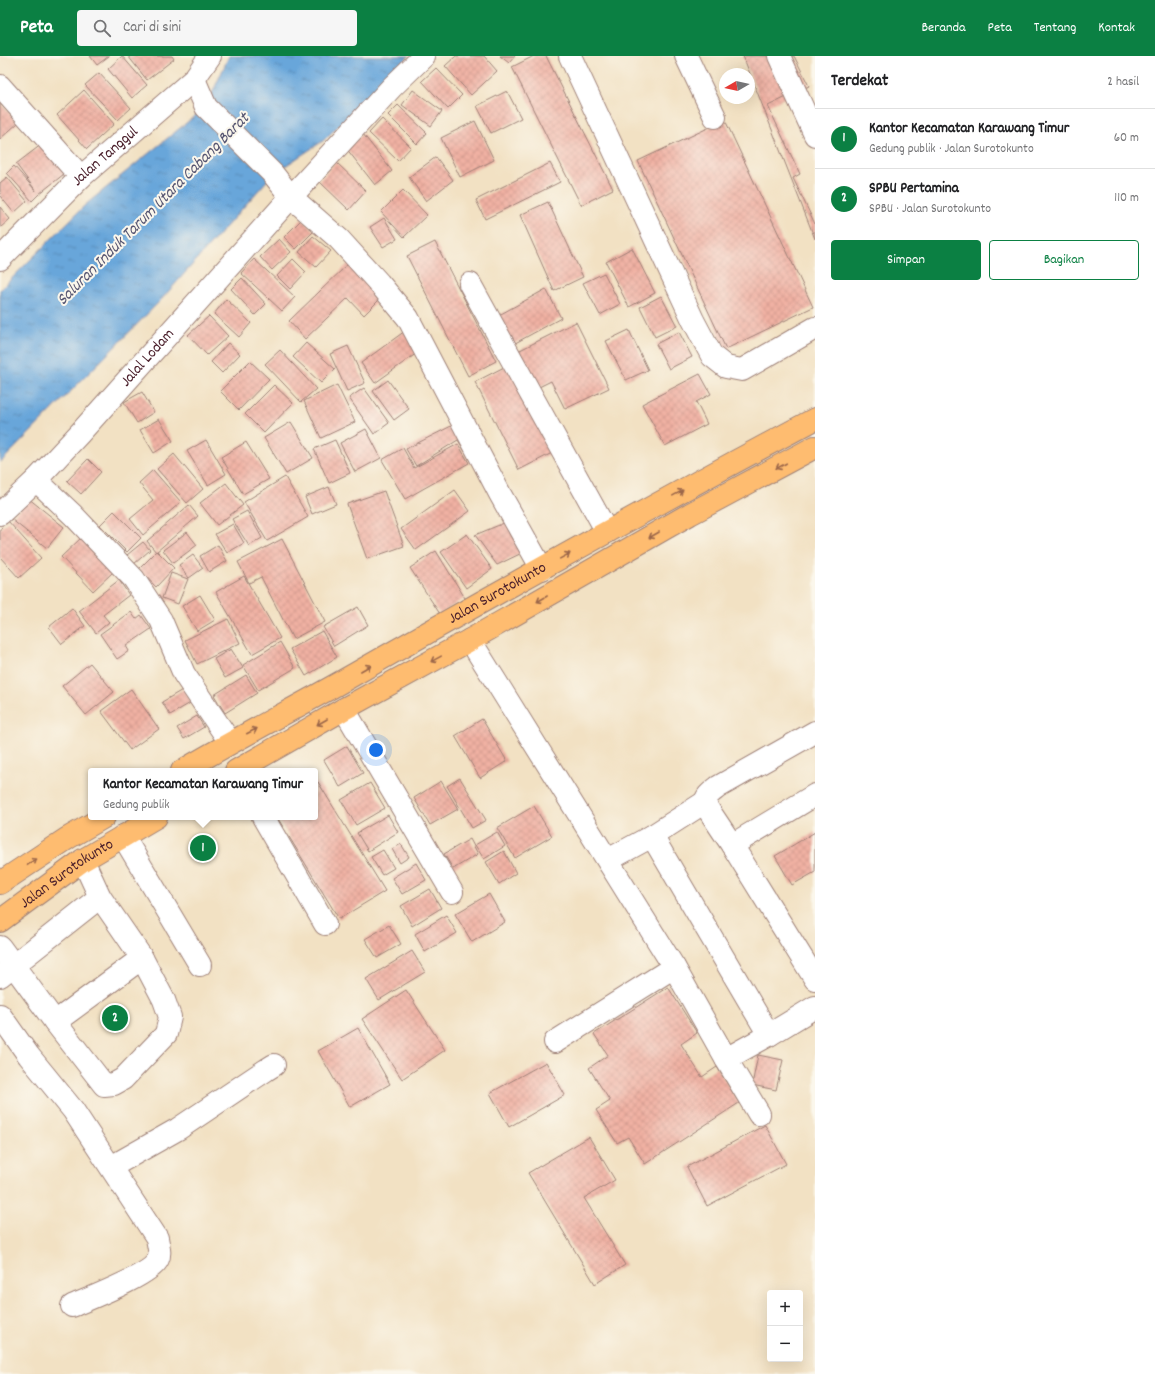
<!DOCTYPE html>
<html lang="id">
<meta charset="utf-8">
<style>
body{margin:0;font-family:Dekko,sans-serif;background:#f6f6f6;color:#202124}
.controls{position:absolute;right:12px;bottom:12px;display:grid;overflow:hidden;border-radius:4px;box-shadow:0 4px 16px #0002}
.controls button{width:36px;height:36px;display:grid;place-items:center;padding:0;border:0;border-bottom:1px solid #e0e0e0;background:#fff;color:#202124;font:20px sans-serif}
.compass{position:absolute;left:719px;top:12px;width:36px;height:36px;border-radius:50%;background:#fff;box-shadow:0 4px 16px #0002;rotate:261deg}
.you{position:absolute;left:376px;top:694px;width:14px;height:14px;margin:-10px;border:3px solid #fff;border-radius:50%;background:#1a73e8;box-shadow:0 0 0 6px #1a73e833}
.badge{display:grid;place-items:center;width:26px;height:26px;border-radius:50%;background:#0b8043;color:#fff;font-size:13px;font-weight:700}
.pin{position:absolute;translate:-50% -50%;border:2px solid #fff;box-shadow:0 1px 4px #0006}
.popup{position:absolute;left:88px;top:712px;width:230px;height:52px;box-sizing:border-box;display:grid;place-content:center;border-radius:4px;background:#fff;filter:drop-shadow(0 1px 3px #0005);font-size:13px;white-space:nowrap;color:#757577}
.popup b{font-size:15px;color:#202124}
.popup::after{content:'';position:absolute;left:50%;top:100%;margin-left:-8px;border:8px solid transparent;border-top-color:#fff}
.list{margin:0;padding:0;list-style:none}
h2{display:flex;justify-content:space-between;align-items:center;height:52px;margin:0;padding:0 16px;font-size:17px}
h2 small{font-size:13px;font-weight:400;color:#757577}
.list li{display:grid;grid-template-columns:26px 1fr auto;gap:12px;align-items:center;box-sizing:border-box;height:60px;padding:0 16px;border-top:1px solid #e0e0e0}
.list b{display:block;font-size:15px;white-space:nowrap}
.list p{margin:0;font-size:13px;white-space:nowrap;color:#757577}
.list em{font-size:13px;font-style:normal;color:#757577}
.actions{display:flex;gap:8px;padding:12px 16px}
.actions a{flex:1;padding:9px 0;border:1px solid #0b8043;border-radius:4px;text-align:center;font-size:14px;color:#0b8043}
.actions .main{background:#0b8043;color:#fff}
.icon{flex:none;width:22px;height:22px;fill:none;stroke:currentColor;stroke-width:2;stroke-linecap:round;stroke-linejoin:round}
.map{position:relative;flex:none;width:815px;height:1318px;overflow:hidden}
header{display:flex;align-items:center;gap:24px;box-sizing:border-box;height:56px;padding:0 20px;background:#0b8043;color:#fff}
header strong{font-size:19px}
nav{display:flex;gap:22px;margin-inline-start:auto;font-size:14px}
.search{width:280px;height:36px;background:#f6f6f6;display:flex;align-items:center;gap:10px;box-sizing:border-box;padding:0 14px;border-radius:4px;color:#757577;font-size:15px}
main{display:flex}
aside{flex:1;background:#fff}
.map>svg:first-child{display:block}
</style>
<header>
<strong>Peta</strong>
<div class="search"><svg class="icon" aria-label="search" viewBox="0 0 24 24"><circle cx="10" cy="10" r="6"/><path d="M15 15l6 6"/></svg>Cari di sini</div>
<nav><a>Beranda</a><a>Peta</a><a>Tentang</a><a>Kontak</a></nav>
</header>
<main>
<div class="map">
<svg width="815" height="1318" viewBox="0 0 815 1318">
<defs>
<pattern id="water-ripples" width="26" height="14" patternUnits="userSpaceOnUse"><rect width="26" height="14" fill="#67a6da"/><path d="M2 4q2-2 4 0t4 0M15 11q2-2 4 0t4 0" fill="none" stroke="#5787b1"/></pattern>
<pattern id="building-cross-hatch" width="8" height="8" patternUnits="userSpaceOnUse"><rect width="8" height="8" fill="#f0b1a3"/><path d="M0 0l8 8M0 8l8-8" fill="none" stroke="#cf988c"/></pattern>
</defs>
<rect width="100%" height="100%" fill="#fbf7ec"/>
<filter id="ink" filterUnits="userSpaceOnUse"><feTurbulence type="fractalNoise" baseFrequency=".025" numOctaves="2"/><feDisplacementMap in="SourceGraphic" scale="8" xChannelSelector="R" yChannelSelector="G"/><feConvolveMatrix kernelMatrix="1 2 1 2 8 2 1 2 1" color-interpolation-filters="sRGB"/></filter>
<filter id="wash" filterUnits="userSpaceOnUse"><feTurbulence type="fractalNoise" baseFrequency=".012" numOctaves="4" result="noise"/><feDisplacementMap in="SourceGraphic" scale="16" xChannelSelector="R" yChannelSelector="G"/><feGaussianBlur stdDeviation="0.9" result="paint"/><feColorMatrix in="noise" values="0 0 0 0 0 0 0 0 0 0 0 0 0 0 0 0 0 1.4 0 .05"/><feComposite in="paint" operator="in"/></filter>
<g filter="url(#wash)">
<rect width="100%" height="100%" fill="#f2e1c3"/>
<!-- water -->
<polygon fill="url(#water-ripples)" stroke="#586282" points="229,0 409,0 323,85 273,118 160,245 0,407 0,234 85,149 206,51"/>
<g id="blocks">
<!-- building -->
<g fill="url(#building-cross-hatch)">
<polygon points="90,0 109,0 97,9"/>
<polygon points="122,0 147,29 132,42 108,13"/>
<polygon points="128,0 172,0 174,3 147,24"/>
<polygon points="456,0 484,0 497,15 471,39 445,10"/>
<polygon points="500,0 515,0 509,7"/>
<polygon points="534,0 546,0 613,133 581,149 512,11"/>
<polygon points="743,0 794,0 809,30 768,50 800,118 793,122 815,168 815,183"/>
<polygon points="436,12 462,39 448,53 422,25"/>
<polygon points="99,17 131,52 118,64 85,29"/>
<polygon points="84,34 114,68 87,93 57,59"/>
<polygon points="413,34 442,55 431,70 402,49"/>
<polygon points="507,35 521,62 491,77 477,50"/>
<polygon points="0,47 18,67 0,83"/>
<polygon points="398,49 427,77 417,88 388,59"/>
<polygon points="382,63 411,91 398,105 369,77"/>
<polygon points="725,64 813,251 726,293 638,105"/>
<polygon points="475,65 494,104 460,121 441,82"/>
<polygon points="363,78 392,115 375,129 346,92"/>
<polygon points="46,85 69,114 39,138 32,145 7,117 14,110 36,135 16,108"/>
<polygon points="436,101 453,124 426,145 409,121"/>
<polygon points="336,106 366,135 349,154 319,125"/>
<polygon points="550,107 560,126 485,163 476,144"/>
<polygon points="7,121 27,145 14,157 0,140 0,127"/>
<polygon points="403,134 427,159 404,181 381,156"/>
<polygon points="548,146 583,221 554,235 520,159"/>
<polygon points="0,151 10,163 0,172"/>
<polygon points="384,162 397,183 383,191 370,171"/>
<polygon points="302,163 314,175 296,193 284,181"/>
<polygon points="313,180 331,195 316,211 299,196"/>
<polygon points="279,183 291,196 272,214 260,201"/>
<polygon points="435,186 496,305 468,320 407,200"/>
<polygon points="632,192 655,237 629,251 606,206"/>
<polygon points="254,203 295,241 282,255 241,217"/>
<polygon points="293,203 306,216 290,233 277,220"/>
<polygon points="349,207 382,241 364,259 348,242 305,283 289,265"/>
<polygon points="604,217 620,248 600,259 583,227"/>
<polygon points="242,222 266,248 255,259 231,233"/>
<polygon points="546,233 561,262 508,291 492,263"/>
<polygon points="661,240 677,270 655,281 640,251"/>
<polygon points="226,243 251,267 239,281 214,258"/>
<polygon points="209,260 228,280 207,299 188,279"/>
<polygon points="576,266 609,332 565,353 551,325 535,333 516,296"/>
<polygon points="629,274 648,314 626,324 606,285"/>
<polygon points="405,275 417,297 375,327 361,307"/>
<polygon points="679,276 692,301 669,313 656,288"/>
<polygon points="228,287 240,298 222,317 211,306"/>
<polygon points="306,287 335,313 321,327 293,301"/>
<polygon points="348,290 365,327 347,335 330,298"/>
<polygon points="280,294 316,333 301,346 265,308"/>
<polygon points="250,305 269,323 239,354 220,335"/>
<polygon points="508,309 552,397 519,414 475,326"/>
<polygon points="700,318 711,338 696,346 707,368 665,390 642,348"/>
<polygon points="388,324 409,353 394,364 373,335"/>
<polygon points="274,329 293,347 264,377 245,358"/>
<polygon points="337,329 355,366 321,382 304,345"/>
<polygon points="364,332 389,367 374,378 349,342"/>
<polygon points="142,336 154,356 137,367 124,346"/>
<polygon points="159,363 173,385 154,397 140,374"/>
<polygon points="461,365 472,407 458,384 416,410 406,393"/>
<polygon points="291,366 313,402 286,418 264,382"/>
<polygon points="366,373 381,402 355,416 340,387"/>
<polygon points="206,384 226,418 208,429 187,395"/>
<polygon points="335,384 350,417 329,427 314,393"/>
<polygon points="246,386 269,423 243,438 221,401"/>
<polygon points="458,388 469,407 405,443 382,404 403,392 414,412"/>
<polygon points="174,398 203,433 187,447 157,413"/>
<polygon points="88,403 101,416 81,438 67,425"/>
<polygon points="153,414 181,446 143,479 130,463 153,444 139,427"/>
<polygon points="285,421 308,461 267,485 244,446"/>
<polygon points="226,427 243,449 217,469 200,447"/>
<polygon points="329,431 336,448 312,458 305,441"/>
<polygon points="455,434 470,455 416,494 401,473"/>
<polygon points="384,435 404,490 367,503 347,448"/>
<polygon points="28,442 64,471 47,492 11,463"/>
<polygon points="189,449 198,460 156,496 147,485"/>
<polygon points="114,455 141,482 127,496 100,469"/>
<polygon points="247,455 262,482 249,490 232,463"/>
<polygon points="8,465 41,502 19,522 0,501 0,473"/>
<polygon points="509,465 526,495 497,509 475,479"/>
<polygon points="233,468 244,487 227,497 215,478"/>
<polygon points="187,476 197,489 173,507 163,494"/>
<polygon points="467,478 492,513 466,532 441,496"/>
<polygon points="81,482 113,516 93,535 61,501"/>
<polygon points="282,483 325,566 293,583 261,521 249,527 238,506"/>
<polygon points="143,486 150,494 134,508 127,499"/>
<polygon points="218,489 227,505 209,516 200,500"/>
<polygon points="157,495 174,512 156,531 139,513"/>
<polygon points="436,495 465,542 440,558 410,512"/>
<polygon points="193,499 203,512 189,522 179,509"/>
<polygon points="171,517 188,523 178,548 162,542"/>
<polygon points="244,520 280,582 252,598 216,536"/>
<polygon points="119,524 129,539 103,559 109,566 96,577 79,555"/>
<polygon points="200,539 215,564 197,575 182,550"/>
<polygon points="358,551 368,569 334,590 323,571"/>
<polygon points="72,552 85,570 62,588 49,571"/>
<polygon points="131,556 136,563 141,559 151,573 126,590 129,595 117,603 100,578"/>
<polygon points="228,563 240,587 197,608 185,584"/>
<polygon points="322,575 337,601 306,620 290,593"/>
<polygon points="280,586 295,612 258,634 243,609"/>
<polygon points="231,593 243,612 225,622 214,603"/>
<polygon points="90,607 114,636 86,659 62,630"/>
<polygon points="246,619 257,637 225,657 214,639"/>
<polygon points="131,633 159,673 130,694 101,655"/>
<polygon points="184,633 192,646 170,659 162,646"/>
<polygon points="197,660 204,671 184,683 177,672"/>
<polygon points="482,663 507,705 480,722 455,680"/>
<polygon points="347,690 363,717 340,731 324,704"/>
<polygon points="460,722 486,764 472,772 447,730"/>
<polygon points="441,725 458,753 430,769 414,742"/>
<polygon points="318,726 385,835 339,863 277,761 315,761 315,728"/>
<polygon points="370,727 385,752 356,769 341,744"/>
<polygon points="534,750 552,780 515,802 497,772"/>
<polygon points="388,759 398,776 368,795 357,777"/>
<polygon points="497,776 505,790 484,803 475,789"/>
<polygon points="815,776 815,816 792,829 775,800"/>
<polygon points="470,783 478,798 453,813 444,798"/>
<polygon points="401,788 409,801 400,807 392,793"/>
<polygon points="383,794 394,812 382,819 371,801"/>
<polygon points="504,795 516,817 499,828 486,806"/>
<polygon points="416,807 426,824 402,838 392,822"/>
<polygon points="430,833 441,852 412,870 401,850"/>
<polygon points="489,838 505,866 472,886 455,858"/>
<polygon points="446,859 457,877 425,896 415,878"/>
<polygon points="389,869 401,888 377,902 365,883"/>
<polygon points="412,895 425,916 379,944 366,923"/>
<polygon points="668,931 697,977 681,988 702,1021 717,1011 739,1047 645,1108 628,1081 617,1087 596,1054 610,1045 589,1012 608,999 594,978"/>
<polygon points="406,934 445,994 402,1023 362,963"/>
<polygon points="358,972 390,1028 350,1051 318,995"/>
<polygon points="758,999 783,1004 776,1034 752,1029"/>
<polygon points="546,1006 565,1039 509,1071 490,1037"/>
<polygon points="765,1069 786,1108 707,1150 687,1111"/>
<polygon points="589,1081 615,1124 584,1142 625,1209 595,1228 528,1117"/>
</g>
</g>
</g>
<g filter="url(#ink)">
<use href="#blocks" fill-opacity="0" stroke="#9e8077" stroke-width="1"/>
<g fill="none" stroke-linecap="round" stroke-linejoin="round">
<!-- minor casing -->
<g stroke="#9e8077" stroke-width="24">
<g id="minor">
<polyline points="570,0 693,264 712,300 726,311 742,314 815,272"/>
<polyline points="686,0 715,61"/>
<polyline points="779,0 815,79"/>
<polyline points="194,23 206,51 273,118 291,141 339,183 379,227 408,262 500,438 542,513"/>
<polyline points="0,30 81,121"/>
<path id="s1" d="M0,203L81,121L194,23L210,0"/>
<polyline points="470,228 607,476"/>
<polyline points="36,424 73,459 134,523 161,564 184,618 230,686"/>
<path id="s2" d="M0,458L36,424L80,377L291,141L392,31L424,0"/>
<polyline points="470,584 674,911 726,1003 769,979 815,951"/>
<polyline points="344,653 452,836"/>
<path d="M815,676L718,731C711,737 704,740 706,750L732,789L815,923"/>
<polyline points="263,761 325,868"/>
<polyline points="123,780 200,909"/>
<polyline points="652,780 705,746"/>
<polyline points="732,789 815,739"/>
<polyline points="608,804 652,780 769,979"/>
<polyline points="0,891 55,966 104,1029 114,1028 123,1023 166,978 170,961 164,944 142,902 100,841 83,804"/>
<polyline points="0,920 100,841"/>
<path d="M0,959L29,1000L73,1054L157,1182C158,1189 161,1197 158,1203C153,1218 88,1243 72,1250"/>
<polyline points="55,966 142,902"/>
<polyline points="555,986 674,911"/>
<polyline points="726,1003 759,1058"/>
<polyline points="111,1111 178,1073 266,1014 274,1009"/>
</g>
</g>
<!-- major casing -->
<g stroke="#9e8077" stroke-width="24">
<g id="major">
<path id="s3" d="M182,715C234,684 288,656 341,626C498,536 655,448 815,363"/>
<polyline points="236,715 344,653 470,584 690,458 815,391"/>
<polyline points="0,827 68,782 104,761"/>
<path id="s4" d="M0,865L83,804L156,761"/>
</g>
</g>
<!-- minor -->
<use href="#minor" stroke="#fff" stroke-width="22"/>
<!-- major -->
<use href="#major" stroke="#febc70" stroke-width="22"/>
</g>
<!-- one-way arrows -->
<defs><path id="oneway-shaft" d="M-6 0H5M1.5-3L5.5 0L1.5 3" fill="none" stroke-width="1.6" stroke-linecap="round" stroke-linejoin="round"/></defs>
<g stroke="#9b664a">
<use href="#oneway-shaft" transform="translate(781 410) rotate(152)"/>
<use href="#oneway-shaft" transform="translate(678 437) rotate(-29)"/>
<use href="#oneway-shaft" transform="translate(654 479) rotate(150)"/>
<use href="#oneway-shaft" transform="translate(565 500) rotate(-29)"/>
<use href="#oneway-shaft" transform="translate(542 543) rotate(150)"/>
<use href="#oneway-shaft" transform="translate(436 603) rotate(151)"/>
<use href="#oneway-shaft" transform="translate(366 612) rotate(-30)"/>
<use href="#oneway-shaft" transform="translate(322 666) rotate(150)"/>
<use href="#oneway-shaft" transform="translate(252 675) rotate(-27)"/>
<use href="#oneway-shaft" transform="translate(32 806) rotate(-34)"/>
</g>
</g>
<g text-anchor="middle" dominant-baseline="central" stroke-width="4" stroke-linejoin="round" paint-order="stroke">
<!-- street labels -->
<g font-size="16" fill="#4a1f2b" stroke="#fbf7ec">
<text stroke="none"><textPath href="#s1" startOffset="147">Jalan Tanggul</textPath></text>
<text stroke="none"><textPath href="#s2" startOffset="215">Jalal Lodam</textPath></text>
<text stroke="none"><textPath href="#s3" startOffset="362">Jalan Surotokunto</textPath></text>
<text stroke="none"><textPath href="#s4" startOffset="82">Jalan Surotokunto</textPath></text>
</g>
<!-- water labels -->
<g font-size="17" font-style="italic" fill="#565571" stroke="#fbf7ec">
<text transform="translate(154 154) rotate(-45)">Saluran Induk Tarum Utara Cabang Barat</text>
</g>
</g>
</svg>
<div class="controls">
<button>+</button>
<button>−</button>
</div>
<svg class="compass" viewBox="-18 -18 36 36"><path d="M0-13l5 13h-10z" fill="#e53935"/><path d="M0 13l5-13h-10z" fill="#757577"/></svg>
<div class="you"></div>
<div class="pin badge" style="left:203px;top:792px">1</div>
<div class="popup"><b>Kantor Kecamatan Karawang Timur</b>Gedung publik</div>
<div class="pin badge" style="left:115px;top:962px">2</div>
</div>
<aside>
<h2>Terdekat<small>2 hasil</small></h2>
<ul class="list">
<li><span class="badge">1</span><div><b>Kantor Kecamatan Karawang Timur</b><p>Gedung publik · Jalan Surotokunto</p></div><em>60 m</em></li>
<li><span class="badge">2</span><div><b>SPBU Pertamina</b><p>SPBU · Jalan Surotokunto</p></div><em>110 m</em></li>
</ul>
<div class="actions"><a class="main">Simpan</a><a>Bagikan</a></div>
</aside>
</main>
